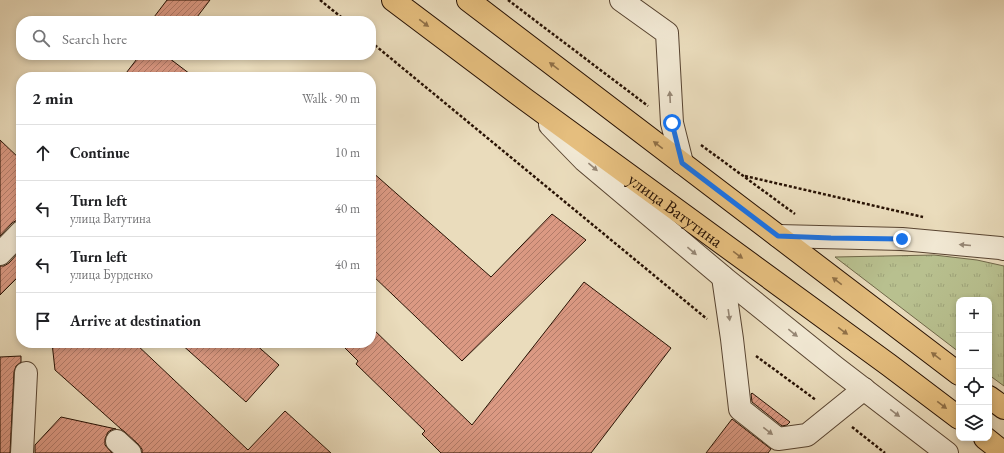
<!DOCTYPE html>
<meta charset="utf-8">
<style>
body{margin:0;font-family:"EB Garamond",serif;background:#f6f6f6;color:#202124}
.controls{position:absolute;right:12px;bottom:12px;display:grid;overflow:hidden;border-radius:8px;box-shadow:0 2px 6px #0003}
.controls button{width:36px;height:36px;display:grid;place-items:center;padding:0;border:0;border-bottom:1px solid #e0e0e0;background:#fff;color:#202124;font:20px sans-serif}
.stop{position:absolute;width:12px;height:12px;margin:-9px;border:3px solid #1a73e8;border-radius:50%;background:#fff}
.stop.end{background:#1a73e8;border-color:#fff;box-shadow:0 1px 4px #0008}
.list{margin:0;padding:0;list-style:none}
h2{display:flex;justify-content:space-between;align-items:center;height:52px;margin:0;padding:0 16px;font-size:17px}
h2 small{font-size:13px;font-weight:400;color:#757577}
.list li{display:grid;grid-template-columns:26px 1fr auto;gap:12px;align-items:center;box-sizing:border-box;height:56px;padding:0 16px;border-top:1px solid #e0e0e0}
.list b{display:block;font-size:15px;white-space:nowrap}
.list p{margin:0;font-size:13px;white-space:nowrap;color:#757577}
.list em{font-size:13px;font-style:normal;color:#757577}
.icon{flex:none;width:22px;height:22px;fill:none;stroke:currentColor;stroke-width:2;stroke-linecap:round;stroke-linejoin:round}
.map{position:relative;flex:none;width:1004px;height:453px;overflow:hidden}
.search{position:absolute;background:#fff;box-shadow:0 2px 6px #0003;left:16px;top:16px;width:360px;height:44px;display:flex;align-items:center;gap:10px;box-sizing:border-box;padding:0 14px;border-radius:16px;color:#757577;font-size:15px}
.panel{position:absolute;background:#fff;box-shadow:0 2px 6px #0003;left:16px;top:72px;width:360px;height:276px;border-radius:16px}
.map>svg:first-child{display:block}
</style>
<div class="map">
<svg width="1004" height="453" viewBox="0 0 1004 453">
<defs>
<pattern id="grass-tufts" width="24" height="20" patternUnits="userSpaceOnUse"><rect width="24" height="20" fill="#b8c08f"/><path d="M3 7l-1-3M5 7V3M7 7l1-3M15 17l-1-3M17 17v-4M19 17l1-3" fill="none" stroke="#9ea47a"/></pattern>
<pattern id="building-hatch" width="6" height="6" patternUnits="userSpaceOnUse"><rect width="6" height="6" fill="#db9983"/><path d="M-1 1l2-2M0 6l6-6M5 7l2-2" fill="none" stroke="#b27b69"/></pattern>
</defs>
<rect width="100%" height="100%" fill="#eadcbc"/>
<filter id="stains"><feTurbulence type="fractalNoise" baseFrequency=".005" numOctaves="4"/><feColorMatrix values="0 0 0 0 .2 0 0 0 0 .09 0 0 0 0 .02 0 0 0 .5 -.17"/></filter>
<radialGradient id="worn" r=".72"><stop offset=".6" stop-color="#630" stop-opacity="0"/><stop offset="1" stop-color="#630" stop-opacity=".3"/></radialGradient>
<!-- grass -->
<polygon fill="url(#grass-tufts)" stroke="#706849" points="934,255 977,260 1004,266 1004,386 989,375 989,300 959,300 959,352 835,257"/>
<!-- building -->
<g fill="url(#building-hatch)" stroke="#271103">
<polygon points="167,0 210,0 194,21 151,21"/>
<polygon points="140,55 165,55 194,77 123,77"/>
<polygon points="0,140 21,160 21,220 17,220 12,223 0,236"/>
<polygon points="371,171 491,277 552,214 586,240 462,361 371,274"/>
<polygon points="21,250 21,274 0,295 0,266 4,266 9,263"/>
<polygon points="584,282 671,348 591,453 441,453 422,434 425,431 356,364 358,361 340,343 371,343 371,327 472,425"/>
<polygon points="52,343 135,343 248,450 285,411 331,453 142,453 142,449 138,444 125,432 121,429 55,370"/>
<polygon points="180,343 254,343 279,365 246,402"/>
<polygon points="21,356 21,362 16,366 14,372 10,453 0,453 0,357"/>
<polygon points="752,393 790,422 787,425 782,426 752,402 751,394"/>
<polygon points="61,417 116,429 113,429 108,432 105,439 105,445 112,453 35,453 35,445"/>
<polygon points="732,419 771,449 768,453 706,453"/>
</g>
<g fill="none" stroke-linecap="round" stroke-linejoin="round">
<!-- minor casing -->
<g stroke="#584431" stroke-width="24">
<g id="minor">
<polyline points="621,0 667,33 672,123 682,163"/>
<polyline points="550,125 584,160 723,277 835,367 947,453"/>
<polyline points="778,236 902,239 1000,248 1004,249"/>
<polyline points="0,254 21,232"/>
<polyline points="723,277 732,339 740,409 778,439 807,435 864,389"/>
<polyline points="117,441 130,453"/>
<polyline points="22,453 26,373"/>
</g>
</g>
<!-- major casing -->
<g stroke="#271103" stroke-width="24">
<g id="major">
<path id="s1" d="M393,0L526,100L889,365L959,418"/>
<polyline points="468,0 959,374"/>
<polyline points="989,397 1004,408"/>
<polyline points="985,438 1004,453"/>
</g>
</g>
<!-- path -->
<g stroke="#271103" stroke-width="2.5" stroke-dasharray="3 2" stroke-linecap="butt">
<polyline points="320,0 346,21"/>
<polyline points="508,0 648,106"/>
<polyline points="371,42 707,319"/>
<polyline points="701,145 795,214"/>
<polyline points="745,176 923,217"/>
<polyline points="756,356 816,400"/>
<polyline points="852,427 885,453"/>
</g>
<!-- minor -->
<use href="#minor" stroke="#f1e8d3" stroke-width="22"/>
<!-- major -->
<use href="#major" stroke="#e5be7e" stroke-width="22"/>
</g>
<!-- one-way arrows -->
<defs><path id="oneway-solid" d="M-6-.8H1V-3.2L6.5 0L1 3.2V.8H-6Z"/></defs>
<g fill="#907047">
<use href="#oneway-solid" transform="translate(424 23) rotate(37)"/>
<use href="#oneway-solid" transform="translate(554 66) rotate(-143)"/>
<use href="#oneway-solid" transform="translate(658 145) rotate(-143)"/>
<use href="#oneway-solid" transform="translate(738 255) rotate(36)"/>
<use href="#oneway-solid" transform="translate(837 281) rotate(-143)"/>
<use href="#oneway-solid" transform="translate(843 331) rotate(36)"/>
<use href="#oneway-solid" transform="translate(936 356) rotate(-143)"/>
<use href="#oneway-solid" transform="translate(942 405) rotate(37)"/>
</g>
<g fill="#968775">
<use href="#oneway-solid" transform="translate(670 97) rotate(-93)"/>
<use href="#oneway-solid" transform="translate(593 167) rotate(40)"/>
<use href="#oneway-solid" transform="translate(965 245) rotate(-175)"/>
<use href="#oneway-solid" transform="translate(692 251) rotate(40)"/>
<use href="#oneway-solid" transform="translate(729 315) rotate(82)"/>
<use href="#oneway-solid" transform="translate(793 333) rotate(39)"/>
<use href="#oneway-solid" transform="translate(895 413) rotate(37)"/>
<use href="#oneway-solid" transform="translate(768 431) rotate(38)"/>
</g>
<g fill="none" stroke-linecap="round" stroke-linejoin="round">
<!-- route -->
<polyline stroke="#1a73e8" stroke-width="5" points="672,123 682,163 778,236 831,238 902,239"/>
</g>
<g text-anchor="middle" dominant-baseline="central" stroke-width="3" stroke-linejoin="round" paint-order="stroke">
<!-- street labels -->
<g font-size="18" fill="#271103" stroke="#f1e8d3">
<text stroke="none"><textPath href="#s1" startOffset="352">улица Ватутина</textPath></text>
</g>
</g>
<rect width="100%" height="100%" filter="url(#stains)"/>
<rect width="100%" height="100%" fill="url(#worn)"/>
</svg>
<div class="controls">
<button>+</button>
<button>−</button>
<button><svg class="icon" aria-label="locate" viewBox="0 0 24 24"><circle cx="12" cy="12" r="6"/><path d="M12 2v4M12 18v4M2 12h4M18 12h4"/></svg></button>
<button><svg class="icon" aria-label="layers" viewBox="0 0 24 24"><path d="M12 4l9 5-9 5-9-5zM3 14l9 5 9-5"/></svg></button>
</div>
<div class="stop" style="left:672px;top:123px"></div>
<div class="stop end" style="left:902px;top:239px"></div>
<div class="search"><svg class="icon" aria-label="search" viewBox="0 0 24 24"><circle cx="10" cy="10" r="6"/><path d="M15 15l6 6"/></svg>Search here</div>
<section class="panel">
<h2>2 min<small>Walk · 90 m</small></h2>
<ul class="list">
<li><svg class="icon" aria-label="ahead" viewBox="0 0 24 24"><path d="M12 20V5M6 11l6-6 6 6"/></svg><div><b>Continue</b></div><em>10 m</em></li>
<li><svg class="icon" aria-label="left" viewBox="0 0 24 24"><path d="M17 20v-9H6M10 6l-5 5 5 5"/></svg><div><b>Turn left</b><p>улица Ватутина</p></div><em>40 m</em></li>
<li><svg class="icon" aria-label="left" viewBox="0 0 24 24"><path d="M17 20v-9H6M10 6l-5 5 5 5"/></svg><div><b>Turn left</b><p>улица Бурденко</p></div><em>40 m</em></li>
<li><svg class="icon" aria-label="arrive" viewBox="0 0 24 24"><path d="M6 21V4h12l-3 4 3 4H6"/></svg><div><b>Arrive at destination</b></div></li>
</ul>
</section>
</div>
